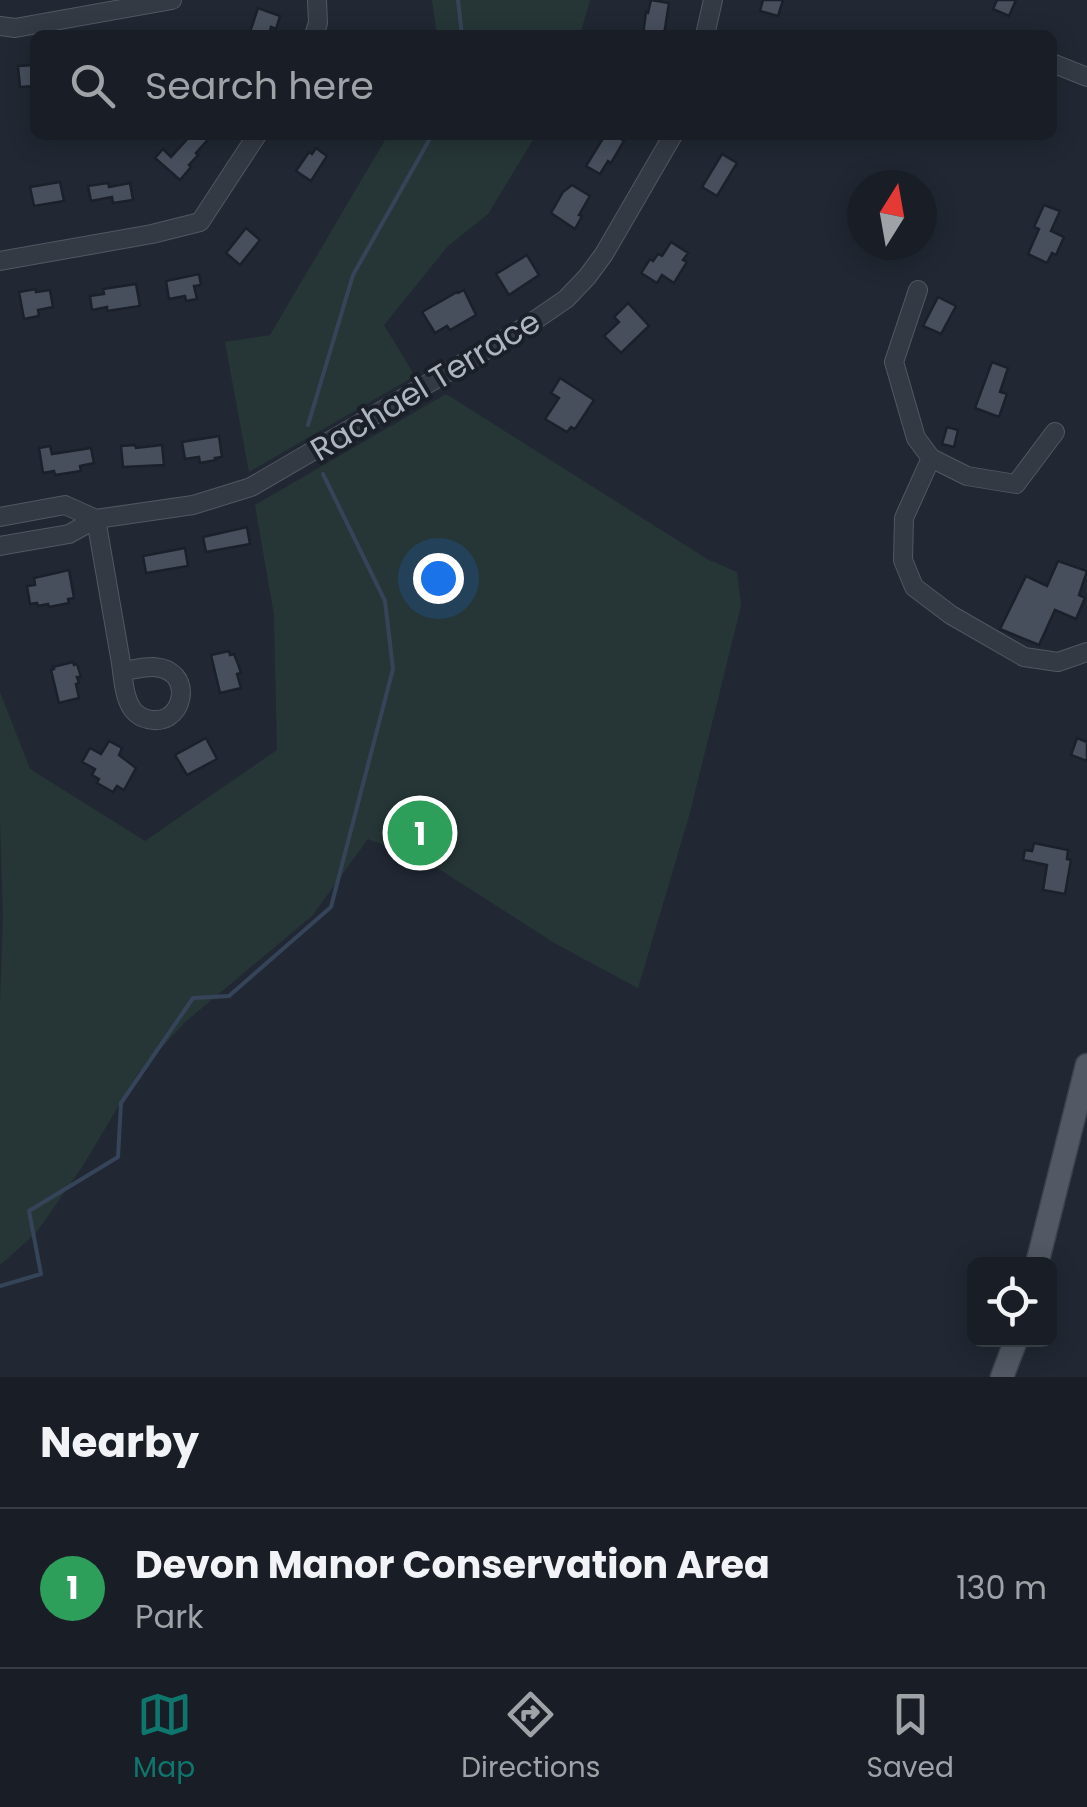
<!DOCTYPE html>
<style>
body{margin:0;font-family:Poppins,sans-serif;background:#22272e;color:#f1f3f6}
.controls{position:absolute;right:30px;bottom:30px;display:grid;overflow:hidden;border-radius:15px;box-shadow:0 5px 25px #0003}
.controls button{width:90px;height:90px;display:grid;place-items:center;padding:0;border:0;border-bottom:2px solid #373c43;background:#191e26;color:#f1f3f6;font:50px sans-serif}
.compass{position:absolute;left:847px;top:170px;width:90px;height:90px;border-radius:50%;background:#191e26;box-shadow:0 5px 25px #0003;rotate:11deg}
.you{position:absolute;left:438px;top:578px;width:35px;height:35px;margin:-25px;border:8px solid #fff;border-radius:50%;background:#1a73e8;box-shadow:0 0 0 15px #1a73e833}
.badge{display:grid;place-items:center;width:65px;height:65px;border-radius:50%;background:#0f766e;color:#fff;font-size:32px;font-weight:700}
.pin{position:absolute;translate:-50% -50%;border:5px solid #fff;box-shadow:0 2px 10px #0006}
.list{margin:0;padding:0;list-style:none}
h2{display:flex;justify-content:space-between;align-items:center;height:130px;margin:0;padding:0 40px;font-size:42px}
h2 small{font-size:32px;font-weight:400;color:#9fa2a7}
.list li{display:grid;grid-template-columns:65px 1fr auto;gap:30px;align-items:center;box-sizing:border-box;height:160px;padding:0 40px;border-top:2px solid #373c43}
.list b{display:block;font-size:38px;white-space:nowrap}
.list p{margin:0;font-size:32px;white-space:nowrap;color:#9fa2a7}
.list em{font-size:32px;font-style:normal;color:#9fa2a7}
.icon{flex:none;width:55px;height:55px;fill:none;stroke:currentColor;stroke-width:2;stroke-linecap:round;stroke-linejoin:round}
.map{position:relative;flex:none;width:1087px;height:1377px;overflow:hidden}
.search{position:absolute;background:#191e26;box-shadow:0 5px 25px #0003;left:30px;right:30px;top:30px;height:110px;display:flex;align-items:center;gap:25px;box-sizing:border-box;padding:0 35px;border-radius:15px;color:#9fa2a7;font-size:38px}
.sheet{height:290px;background:#191e26}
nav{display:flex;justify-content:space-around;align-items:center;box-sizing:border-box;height:140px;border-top:2px solid #373c43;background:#191e26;font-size:28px;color:#9fa2a7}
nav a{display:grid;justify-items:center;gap:5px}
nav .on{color:#0f766e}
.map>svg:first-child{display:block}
</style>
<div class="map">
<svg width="1087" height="1377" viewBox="0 0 1087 1377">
<rect width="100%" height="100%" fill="#212833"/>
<!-- green -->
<g fill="#263636">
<polygon points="432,0 590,0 580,35 437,35"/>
<polygon points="388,135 536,135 488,214 448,246 384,325 415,376 249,472 225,342 270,335"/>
<polygon points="446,394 707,559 737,572 741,606 689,816 638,988 556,944 428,862 368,839 312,916 184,1023 137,1075 82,1167 36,1233 0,1265 0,1004 3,917 0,820 0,692 30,769 145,841 277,750 274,615 255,505"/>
</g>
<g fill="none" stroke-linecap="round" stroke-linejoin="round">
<!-- stream -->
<g stroke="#364459" stroke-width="4">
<polyline points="458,0 462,35"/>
<polyline points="308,425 353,275 432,135"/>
<polyline points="0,1286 41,1274 29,1211 118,1157 121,1103 193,998 229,996 331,907 393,669 385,601 323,474"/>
</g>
</g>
<!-- building -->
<g fill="#474f5d" stroke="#1b212a" stroke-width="2.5">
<polygon points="651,0 669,3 664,35 643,35 646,12 648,13"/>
<polygon points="763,0 783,0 778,16 760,11"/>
<polygon points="997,0 1016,0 1009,16 993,9"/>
<polygon points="258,8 280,16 276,29 271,27 269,35 249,35"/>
<polygon points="35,65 35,86 20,87 18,66"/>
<polygon points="191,135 212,135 196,153 198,155 189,165 191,167 180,180 155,158 163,149 171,157"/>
<polygon points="605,135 615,135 624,141 611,163 608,161 600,174 586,166"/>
<polygon points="316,148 327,156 311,181 296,171 309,152 312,154"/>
<polygon points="722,154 737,163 717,196 702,187"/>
<polygon points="60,182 64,201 34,206 30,187"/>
<polygon points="108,183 109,187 130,183 133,200 113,203 112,197 91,201 88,186"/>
<polygon points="572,185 590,196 579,215 582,216 575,229 551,213 563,192"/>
<polygon points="1044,205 1060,211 1051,231 1064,237 1056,255 1052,253 1047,263 1028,254 1039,229 1034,227"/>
<polygon points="246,228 260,240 240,265 226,253"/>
<polygon points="671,242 688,253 683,260 687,262 674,283 662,275 657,283 641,273 650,259 653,261 658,254 662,256"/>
<polygon points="527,255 539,275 509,295 496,274"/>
<polygon points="199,274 201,285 194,286 197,299 186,301 185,296 169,299 166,281"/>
<polygon points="136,284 140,306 107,311 107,307 92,310 90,296 104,294 103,289"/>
<polygon points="36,289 36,292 50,290 53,307 38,310 39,316 24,319 19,292"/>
<polygon points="464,290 476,315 450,330 447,326 435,333 422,312 457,292 458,293"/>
<polygon points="938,297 956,306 941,334 923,326"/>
<polygon points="628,303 649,326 621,353 604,336 619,322 614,317"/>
<polygon points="992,362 1008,368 1000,392 1007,394 999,417 975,408"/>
<polygon points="560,378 594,400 575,429 571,427 567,432 545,419 559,398 551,393"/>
<polygon points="947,427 958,430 954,447 942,444"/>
<polygon points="219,436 222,457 215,458 216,460 200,463 199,457 185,459 182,442"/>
<polygon points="135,445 136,448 162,445 164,465 123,467 121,446"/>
<polygon points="50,446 52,454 91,448 94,463 80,466 81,471 55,475 54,471 43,473 39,448"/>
<polygon points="247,527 250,544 206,552 203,537"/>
<polygon points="185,548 188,566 146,573 143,556"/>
<polygon points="1058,561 1087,571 1079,595 1085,598 1076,619 1055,610 1039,645 1000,629 1026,576 1047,586"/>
<polygon points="69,570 74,598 68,599 69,603 49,607 48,604 38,606 37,603 30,604 27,586 35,585 34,578"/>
<polygon points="229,651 230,655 234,654 238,664 241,673 237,674 241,688 220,693 211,655"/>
<polygon points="73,662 74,665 77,664 81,677 77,677 79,683 76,684 79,698 59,703 51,670 54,669 53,667"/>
<polygon points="206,738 217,759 187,775 175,755"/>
<polygon points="1077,738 1087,742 1087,761 1071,755"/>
<polygon points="109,741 122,748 119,755 136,768 124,790 117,786 113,792 97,783 99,779 92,775 95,769 82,762 90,748 101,754"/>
<polygon points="1034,843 1068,850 1067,859 1071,860 1065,894 1043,890 1047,865 1023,860 1025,850 1032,851"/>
</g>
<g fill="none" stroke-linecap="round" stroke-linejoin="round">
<!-- minor casing -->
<g stroke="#515862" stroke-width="20">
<g id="minor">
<polyline points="0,26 15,28 172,0"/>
<polyline points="314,35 318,23 317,0"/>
<polyline points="705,35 713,0"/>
<polyline points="1052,63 1087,77"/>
<polyline points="0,261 152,234 200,222 257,135"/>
<polyline points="918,290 894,362 916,438 931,458 967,476 1016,484 1055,432"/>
<polyline points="931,458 904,518 903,560 914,587 951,615 1024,657 1058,662 1087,652"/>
<polyline points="0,517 65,505 96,519"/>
<path d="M96,519C104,565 112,611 120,657C123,673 123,697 133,710C141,720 157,723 168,717C182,708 185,688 175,676C161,661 140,669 123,671"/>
<polyline points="0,546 69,534 96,519 193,505 251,487 525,327 566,299 587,277 604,254 673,135"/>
</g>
</g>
<!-- major casing -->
<g stroke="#3d434d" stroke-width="25">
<g id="major">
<polyline points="1037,1264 1087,1065"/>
<polyline points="1002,1377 1016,1340"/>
</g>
</g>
<!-- minor -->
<use href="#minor" stroke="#343a44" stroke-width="18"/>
<!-- major -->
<use href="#major" stroke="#525964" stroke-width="22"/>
</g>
<g text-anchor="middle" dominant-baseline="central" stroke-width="8" stroke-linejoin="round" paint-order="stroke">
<!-- street labels -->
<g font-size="32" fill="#aeb5c1" stroke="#1a1f28">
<text transform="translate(425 385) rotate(-31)">Rachael Terrace</text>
</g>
</g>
</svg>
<div class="controls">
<button><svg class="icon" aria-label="locate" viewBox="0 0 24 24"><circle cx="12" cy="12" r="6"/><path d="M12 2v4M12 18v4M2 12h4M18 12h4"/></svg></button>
</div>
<svg class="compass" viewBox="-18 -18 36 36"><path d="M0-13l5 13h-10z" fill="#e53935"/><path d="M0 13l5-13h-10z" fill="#9fa2a7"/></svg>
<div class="you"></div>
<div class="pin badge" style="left:420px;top:833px;background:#2e9e5b">1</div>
<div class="search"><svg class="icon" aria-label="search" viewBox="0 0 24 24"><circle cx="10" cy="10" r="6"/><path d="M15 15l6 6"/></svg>Search here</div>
</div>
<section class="sheet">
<h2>Nearby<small></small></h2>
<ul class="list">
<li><span class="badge" style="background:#2e9e5b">1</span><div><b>Devon Manor Conservation Area</b><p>Park</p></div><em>130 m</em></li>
</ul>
</section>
<nav>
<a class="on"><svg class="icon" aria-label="map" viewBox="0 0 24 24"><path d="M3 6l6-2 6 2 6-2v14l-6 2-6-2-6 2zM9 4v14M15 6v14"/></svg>Map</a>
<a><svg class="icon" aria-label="directions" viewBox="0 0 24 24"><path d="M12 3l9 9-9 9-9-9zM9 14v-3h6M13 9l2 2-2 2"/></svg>Directions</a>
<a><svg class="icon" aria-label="saved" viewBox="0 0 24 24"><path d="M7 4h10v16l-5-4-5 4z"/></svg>Saved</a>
</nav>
